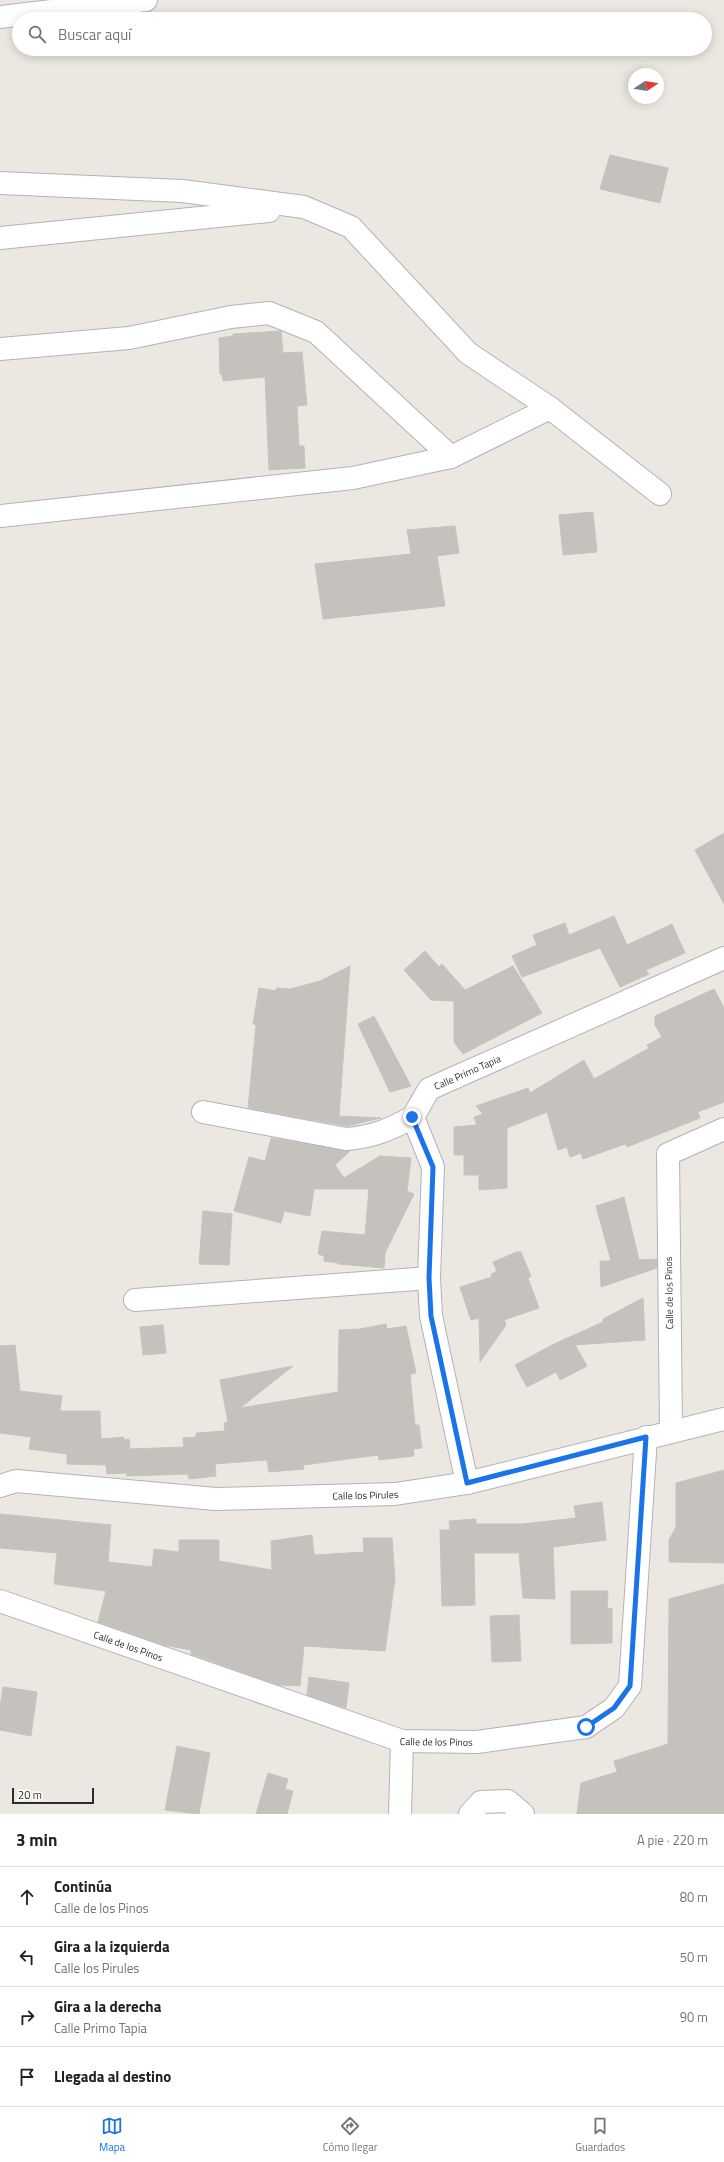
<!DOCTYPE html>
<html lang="es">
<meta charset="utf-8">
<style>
body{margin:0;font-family:"Titillium Web",sans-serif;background:#f2f2f2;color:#202124}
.compass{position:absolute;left:628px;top:68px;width:36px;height:36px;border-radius:50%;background:#fff;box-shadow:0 2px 10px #0003;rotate:78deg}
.scale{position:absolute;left:12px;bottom:10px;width:82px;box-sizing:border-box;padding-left:4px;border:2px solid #2d2d2d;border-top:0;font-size:11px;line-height:14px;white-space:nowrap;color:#2d2d2d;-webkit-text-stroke:3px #fff;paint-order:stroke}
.stop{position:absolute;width:12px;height:12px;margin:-9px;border:3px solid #1a73e8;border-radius:50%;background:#fff}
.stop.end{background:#1a73e8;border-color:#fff;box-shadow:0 1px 4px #0008}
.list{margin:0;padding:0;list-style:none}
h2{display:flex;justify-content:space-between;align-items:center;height:52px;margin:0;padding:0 16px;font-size:17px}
h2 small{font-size:13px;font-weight:400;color:#757577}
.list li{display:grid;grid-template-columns:26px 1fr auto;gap:12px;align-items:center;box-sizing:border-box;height:60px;padding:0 16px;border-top:1px solid #e0e0e0}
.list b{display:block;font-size:15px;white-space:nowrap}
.list p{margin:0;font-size:13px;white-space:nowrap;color:#757577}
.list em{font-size:13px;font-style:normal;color:#757577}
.icon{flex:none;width:22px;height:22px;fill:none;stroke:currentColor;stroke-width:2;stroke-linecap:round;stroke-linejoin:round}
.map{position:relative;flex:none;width:724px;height:1814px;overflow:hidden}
.search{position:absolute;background:#fff;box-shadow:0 2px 10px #0003;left:12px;right:12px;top:12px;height:44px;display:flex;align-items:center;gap:10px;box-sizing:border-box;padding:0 14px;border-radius:22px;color:#757577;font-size:15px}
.sheet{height:292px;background:#fff}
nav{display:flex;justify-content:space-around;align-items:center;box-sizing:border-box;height:56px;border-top:1px solid #e0e0e0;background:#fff;font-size:11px;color:#757577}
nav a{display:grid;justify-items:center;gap:2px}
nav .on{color:#1a73e8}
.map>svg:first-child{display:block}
</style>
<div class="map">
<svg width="724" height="1814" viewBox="0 0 724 1814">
<rect width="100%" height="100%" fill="#ece8e1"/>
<!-- building -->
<g fill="#c5c1bd" stroke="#c8c3ba">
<polygon points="610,155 668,168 660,203 600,189"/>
<polygon points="279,331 281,331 283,353 302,352 307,405 297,406 299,446 304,446 305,468 269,470 265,377 223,381 222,374 220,374 219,338 233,336 233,334"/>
<polygon points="593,512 597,552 563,555 559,515"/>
<polygon points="453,526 455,526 459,553 437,556 445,606 323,619 315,564 411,554 407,530"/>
<polygon points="724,833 724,904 695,850"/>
<polygon points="614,916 627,945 672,924 685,953 646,970 649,974 620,987 600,948 522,977 512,956 537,945 533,935 565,923 569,935"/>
<polygon points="425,951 439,967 442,964 465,990 513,966 542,1013 463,1054 454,1042 454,1001 431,1000 404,970"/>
<polygon points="350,966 339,1116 381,1118 347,1126 248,1108 256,1025 253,1024 259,988 276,991 276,988 290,989 320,981"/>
<polygon points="714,989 724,1008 724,1102 698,1112 700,1118 627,1147 625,1144 583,1159 581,1153 570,1157 567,1147 558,1150 547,1112 507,1128 507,1188 479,1190 479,1175 464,1175 464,1155 454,1155 454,1127 477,1125 474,1117 483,1114 476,1106 528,1088 530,1093 584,1060 594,1079 649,1048 647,1045 662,1037 655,1025 655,1016"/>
<polygon points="374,1016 411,1086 390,1092 358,1024"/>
<polygon points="271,1138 350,1151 335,1165 344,1178 380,1156 411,1158 407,1191 414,1194 385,1253 384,1268 338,1264 338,1263 324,1261 324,1256 318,1254 322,1231 365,1235 369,1189 314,1189 310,1216 284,1211 281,1223 234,1211 249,1157 265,1161"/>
<polygon points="624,1197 639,1260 657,1259 657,1268 601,1287 600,1261 611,1261 596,1206"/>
<polygon points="203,1211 232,1214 229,1265 199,1264"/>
<polygon points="517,1252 521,1252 531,1276 528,1278 539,1308 504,1320 506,1325 480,1362 479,1318 471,1320 460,1287 492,1277 491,1274 497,1271 493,1262"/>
<polygon points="643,1298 645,1340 575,1345 587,1366 560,1380 556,1372 527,1387 515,1365 554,1344 603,1322 603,1319"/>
<polygon points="386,1324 387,1329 406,1326 416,1373 410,1374 415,1425 419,1425 422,1448 413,1449 414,1456 379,1460 378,1455 303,1465 304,1469 269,1472 267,1460 215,1464 216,1476 189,1479 188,1474 127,1476 126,1473 107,1474 106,1465 67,1464 67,1454 29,1449 31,1437 0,1433 0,1346 15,1345 20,1391 62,1396 60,1411 100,1411 101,1439 124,1437 124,1440 129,1439 130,1449 184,1447 183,1438 196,1437 196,1433 225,1431 224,1423 228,1422 220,1380 293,1366 240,1408 338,1392 339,1330 360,1329"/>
<polygon points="163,1325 166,1353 143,1355 140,1327"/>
<polygon points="724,1470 724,1563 669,1562 669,1540 676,1527 676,1483"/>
<polygon points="602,1502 606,1540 553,1547 555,1599 523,1598 519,1553 474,1553 475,1605 442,1606 440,1530 450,1530 449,1521 476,1519 476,1524 522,1524 576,1518 574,1506"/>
<polygon points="0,1514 111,1525 108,1562 152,1567 154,1549 179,1552 179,1540 219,1540 219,1561 272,1570 271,1541 312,1535 314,1555 364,1552 363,1538 392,1538 395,1579 385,1651 304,1646 300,1686 279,1685 191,1654 191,1650 164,1645 98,1622 106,1591 54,1584 57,1553 0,1548"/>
<polygon points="724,1584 724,1814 577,1814 581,1783 617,1772 614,1761 668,1744 669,1599"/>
<polygon points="571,1591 608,1591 607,1609 612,1608 612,1643 571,1644"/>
<polygon points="519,1615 521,1661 492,1662 490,1616"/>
<polygon points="309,1677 349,1683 346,1708 307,1695"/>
<polygon points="3,1687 37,1692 31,1736 0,1730 0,1707"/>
<polygon points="177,1746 210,1753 199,1814 165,1810"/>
<polygon points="268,1773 288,1779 285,1789 293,1791 287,1814 256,1814"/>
</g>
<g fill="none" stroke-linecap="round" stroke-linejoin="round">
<!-- minor casing -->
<g stroke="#b1b2bb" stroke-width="24">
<g id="minor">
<polyline points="0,17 146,0"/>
<polyline points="0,183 182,191 304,207 351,227 468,353 550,408 660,494"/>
<polyline points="0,238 269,211"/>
<polyline points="0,349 129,338 231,317 269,313 316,332 451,457"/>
<polyline points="0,516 353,478 451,457 550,408"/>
<path d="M203,1112L346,1139C373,1137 389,1130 413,1117"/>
<polyline points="413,1117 433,1167 429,1278 431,1316 467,1483"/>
<path id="s1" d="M413,1117L429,1089L724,958"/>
<polyline points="135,1300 429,1278"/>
<polyline points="671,1432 668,1154 724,1129"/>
<path id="s2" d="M0,1486L16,1481L216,1499L395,1494L467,1483L724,1419"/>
<path id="s3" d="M0,1601L402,1741L477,1742L586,1727L614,1708L630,1686L646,1437"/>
<polyline points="400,1814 402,1741"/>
<polyline points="470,1814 481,1802 508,1801 523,1814"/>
</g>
</g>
<!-- minor -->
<use href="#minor" stroke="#fff" stroke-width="22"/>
</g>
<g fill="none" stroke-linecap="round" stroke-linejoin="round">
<!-- route -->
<polyline stroke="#1a73e8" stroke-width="5" points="412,1117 433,1167 429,1278 431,1316 467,1483 646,1437 630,1686 614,1708 586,1727"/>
</g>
<g text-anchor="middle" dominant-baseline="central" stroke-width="3" stroke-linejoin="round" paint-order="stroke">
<!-- street labels -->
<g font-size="10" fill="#2d2d2d" stroke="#fff">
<text stroke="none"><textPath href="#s1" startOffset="74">Calle Primo Tapia</textPath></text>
<text transform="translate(669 1293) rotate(-91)">Calle de los Pinos</text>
<text stroke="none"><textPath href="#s2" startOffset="367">Calle los Pirules</textPath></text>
<text stroke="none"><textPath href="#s3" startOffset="136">Calle de los Pinos</textPath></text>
<text stroke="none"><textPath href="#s3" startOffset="460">Calle de los Pinos</textPath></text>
</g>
</g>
</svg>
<svg class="compass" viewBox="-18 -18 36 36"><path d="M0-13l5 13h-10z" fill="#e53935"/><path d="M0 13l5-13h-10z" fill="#757577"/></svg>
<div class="scale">20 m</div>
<div class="stop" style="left:586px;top:1727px"></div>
<div class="stop end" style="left:412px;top:1117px"></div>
<div class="search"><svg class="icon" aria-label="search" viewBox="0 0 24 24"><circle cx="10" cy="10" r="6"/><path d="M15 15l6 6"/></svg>Buscar aquí</div>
</div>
<section class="sheet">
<h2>3 min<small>A pie · 220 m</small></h2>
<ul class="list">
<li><svg class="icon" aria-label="ahead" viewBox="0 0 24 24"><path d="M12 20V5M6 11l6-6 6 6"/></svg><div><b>Continúa</b><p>Calle de los Pinos</p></div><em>80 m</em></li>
<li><svg class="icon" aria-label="left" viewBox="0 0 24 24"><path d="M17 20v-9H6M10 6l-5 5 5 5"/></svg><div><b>Gira a la izquierda</b><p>Calle los Pirules</p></div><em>50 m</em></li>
<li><svg class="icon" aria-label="right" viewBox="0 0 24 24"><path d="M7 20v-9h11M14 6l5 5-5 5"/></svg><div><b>Gira a la derecha</b><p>Calle Primo Tapia</p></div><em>90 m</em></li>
<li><svg class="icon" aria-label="arrive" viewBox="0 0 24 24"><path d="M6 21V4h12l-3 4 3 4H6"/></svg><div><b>Llegada al destino</b></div></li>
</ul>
</section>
<nav>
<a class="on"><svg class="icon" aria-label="map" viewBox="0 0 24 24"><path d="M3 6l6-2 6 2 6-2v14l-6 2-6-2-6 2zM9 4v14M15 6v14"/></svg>Mapa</a>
<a><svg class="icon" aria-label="directions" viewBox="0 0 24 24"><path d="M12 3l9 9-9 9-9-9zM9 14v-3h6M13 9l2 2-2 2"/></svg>Cómo llegar</a>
<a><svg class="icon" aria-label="saved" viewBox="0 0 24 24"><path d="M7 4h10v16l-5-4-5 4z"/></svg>Guardados</a>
</nav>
